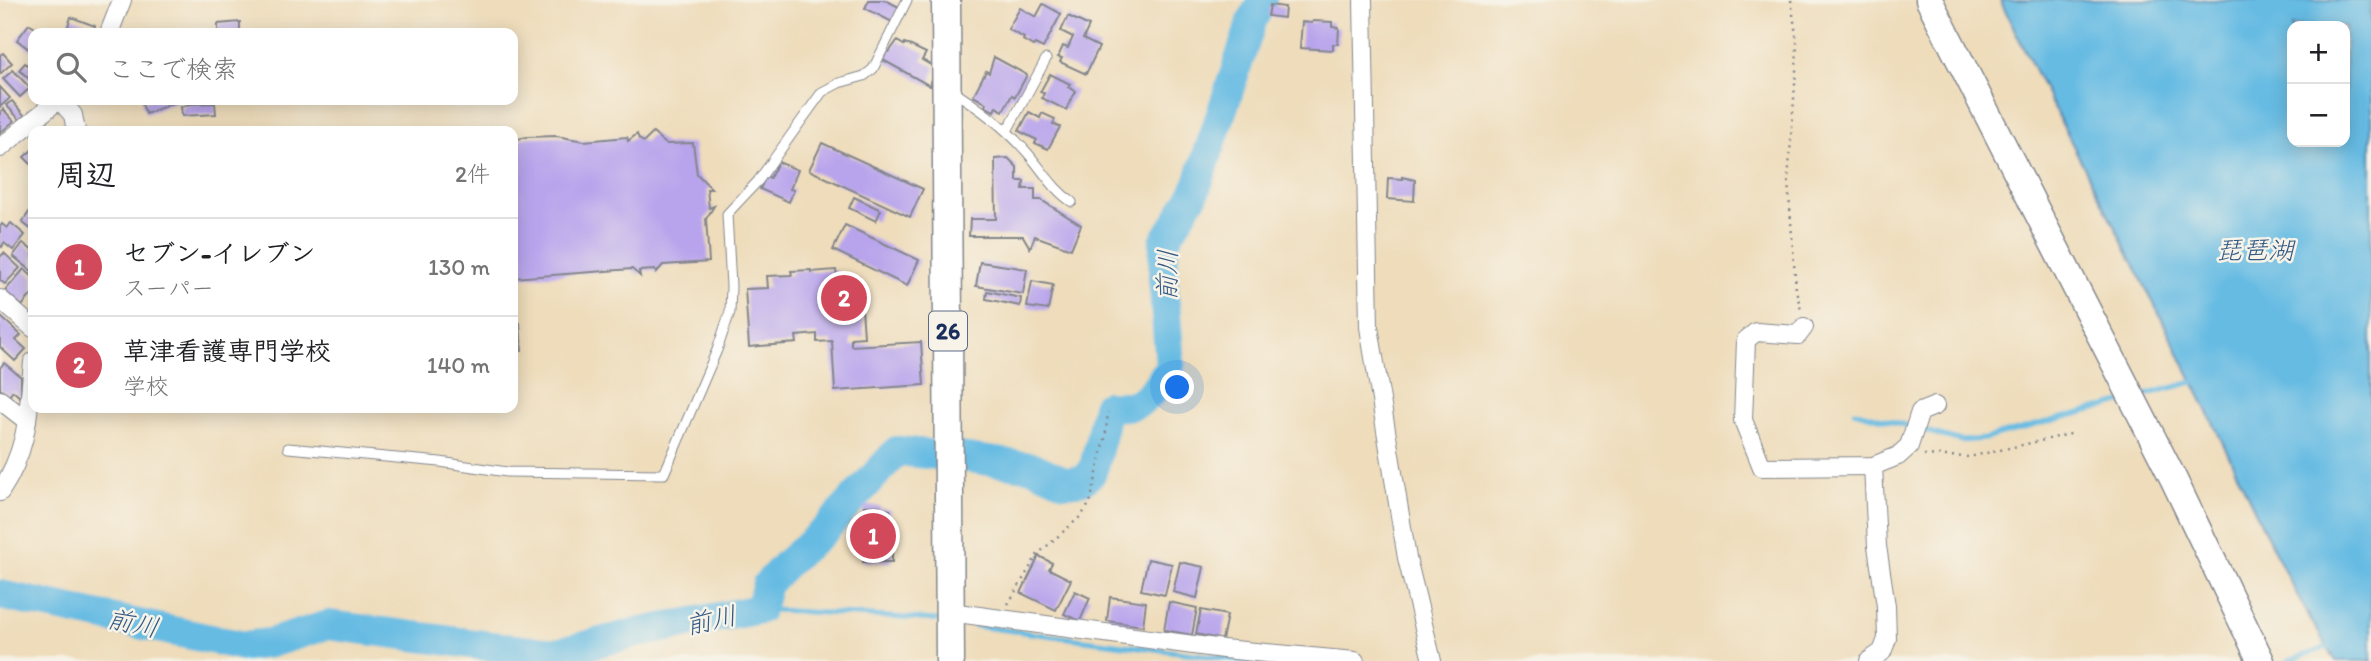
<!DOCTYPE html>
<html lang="ja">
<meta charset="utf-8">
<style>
body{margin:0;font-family:Itim,"Klee One",sans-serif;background:#f2f2f2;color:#202124}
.controls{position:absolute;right:21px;top:21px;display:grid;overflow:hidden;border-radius:14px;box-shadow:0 4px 18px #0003}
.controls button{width:63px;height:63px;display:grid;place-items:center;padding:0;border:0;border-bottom:2px solid #e0e0e0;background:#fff;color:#202124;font:35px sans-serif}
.you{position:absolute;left:1178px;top:388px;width:24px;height:24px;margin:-18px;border:5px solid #fff;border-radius:50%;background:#1a73e8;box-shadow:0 0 0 10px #1a73e833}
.badge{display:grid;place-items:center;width:46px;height:46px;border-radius:50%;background:#d1495b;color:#fff;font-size:23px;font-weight:700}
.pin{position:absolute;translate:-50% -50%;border:4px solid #fff;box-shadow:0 2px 7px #0006}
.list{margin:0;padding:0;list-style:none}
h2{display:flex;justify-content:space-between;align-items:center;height:91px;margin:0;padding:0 28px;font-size:30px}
h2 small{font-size:23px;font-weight:400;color:#757577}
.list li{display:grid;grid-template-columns:46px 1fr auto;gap:21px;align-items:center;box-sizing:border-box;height:98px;padding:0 28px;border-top:2px solid #e0e0e0}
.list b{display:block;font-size:26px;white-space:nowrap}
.list p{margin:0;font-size:23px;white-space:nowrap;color:#757577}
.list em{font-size:23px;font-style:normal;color:#757577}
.icon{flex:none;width:38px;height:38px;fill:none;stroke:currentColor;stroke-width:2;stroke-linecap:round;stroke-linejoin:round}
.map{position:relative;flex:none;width:2371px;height:661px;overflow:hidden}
.search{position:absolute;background:#fff;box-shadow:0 4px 18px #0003;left:28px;top:28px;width:490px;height:77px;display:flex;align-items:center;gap:18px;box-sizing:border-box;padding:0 24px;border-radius:14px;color:#757577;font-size:26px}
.panel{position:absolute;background:#fff;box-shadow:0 4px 18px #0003;left:28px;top:126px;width:490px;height:287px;border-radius:14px}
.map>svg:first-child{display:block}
</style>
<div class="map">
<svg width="2371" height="661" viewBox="0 0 2371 661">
<rect width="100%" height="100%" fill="#f7f3e8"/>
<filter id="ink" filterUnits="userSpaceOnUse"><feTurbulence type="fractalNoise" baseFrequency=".0143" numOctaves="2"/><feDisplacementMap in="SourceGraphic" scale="14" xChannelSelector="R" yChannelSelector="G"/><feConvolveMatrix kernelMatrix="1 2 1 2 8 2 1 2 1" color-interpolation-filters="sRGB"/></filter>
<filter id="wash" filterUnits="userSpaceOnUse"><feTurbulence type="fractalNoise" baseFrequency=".00686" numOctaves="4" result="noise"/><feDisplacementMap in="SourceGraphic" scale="28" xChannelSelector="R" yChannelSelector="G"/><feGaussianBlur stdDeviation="1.57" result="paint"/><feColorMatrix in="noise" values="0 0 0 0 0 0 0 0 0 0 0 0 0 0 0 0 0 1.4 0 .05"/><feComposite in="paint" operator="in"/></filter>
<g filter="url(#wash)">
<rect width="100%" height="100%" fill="#eedcba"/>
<!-- water -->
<path fill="#66bbe3" stroke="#4075a0" stroke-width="2" fill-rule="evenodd" d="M2000,0H2371V661H2336C2282,577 2247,491 2203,402C2137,267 2066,135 2000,0ZM2292,26H2345V142H2292Z"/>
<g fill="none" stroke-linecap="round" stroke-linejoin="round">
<!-- stream -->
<g stroke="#66bbe3" stroke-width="5">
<polyline points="2141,396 2193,382"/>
<polyline points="1854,411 1961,441 1984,439 2125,401"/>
<polyline points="760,609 937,620"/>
<polyline points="975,626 1248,661"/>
<polyline points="2288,661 2327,647 2332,648"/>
</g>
<!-- river -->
<g stroke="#66bbe3" stroke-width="30">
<path d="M960,457L1033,467L1066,482L1083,480L1091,474L1095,463L1107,406C1133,407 1141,407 1157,385C1162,378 1167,372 1170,365L1163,277L1164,242L1195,192L1252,21L1262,0"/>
<polyline points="0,595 244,646 270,643 328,625 521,650 557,653 632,634 760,609 767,584 787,563 825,530 897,451 938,455"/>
</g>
</g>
<g id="blocks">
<!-- building -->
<g fill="#b8a4ec">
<polygon points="869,0 885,0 899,7 892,22 865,8"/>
<polygon points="1043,4 1061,14 1043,48 1035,44 1033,46 1023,40 1024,38 1008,29 1020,8 1036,17"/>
<polygon points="1270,5 1285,7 1284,18 1268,16"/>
<polygon points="1068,16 1089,26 1083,39 1099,47 1086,74 1060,62 1062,58 1058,57 1063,46 1068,48 1073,37 1061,31"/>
<polygon points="71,17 95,26 93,33 66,32"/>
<polygon points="1313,21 1332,22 1332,27 1339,28 1338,44 1333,44 1333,50 1300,48 1302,22 1312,23"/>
<polygon points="240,22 240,33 218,33 218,24"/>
<polygon points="29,24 42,33 33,33 33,45 30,50 17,40"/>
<polygon points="897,41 904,45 905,43 926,53 922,60 935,67 930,86 883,60 887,51 889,52"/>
<polygon points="3,53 12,63 0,74 0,55"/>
<polygon points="994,57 1027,75 1015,97 1012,95 1003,111 996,107 994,111 985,106 986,103 973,96 986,71 989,73"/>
<polygon points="33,60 33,82 19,70 25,63 28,65"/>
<polygon points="13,70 30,88 20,97 3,79"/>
<polygon points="1050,74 1070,84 1068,87 1076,91 1066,110 1042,98 1044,93 1040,92"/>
<polygon points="0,87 10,98 0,107"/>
<polygon points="148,100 181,100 146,114 141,102"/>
<polygon points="12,101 25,116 20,120 6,105"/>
<polygon points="215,103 216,114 182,116 181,107 190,104"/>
<polygon points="3,109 14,121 0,133 0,112"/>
<polygon points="1029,112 1040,118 1042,113 1055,119 1053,124 1060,127 1048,149 1035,143 1037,140 1019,131"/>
<polygon points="653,133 666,144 693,143 697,174 712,189 707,189 709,208 714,206 706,219 709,262 663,265 656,273 655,270 639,271 640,276 632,269 513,278 513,140 527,137 556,136 584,141 627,137 628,141 637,134 639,139 644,142"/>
<polygon points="822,143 923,189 910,217 809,170"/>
<polygon points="33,149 33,166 24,157"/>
<polygon points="1008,158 1017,167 1017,181 1024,181 1023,189 1035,189 1035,200 1041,200 1081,225 1071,249 1035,236 1030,248 1023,236 969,236 970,219 996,219 995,159"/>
<polygon points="778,162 798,170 790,189 794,190 789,202 760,189 766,176 770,178"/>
<polygon points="1402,177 1415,180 1414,201 1387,199 1388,178 1402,179"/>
<polygon points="854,197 881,210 876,221 849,208"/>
<polygon points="33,207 33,231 22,222"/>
<polygon points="11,223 25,235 13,250 4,243 2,247 0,245 0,227 2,224 7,228"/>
<polygon points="845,225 919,260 907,286 833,250"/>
<polygon points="23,243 33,251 33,272 13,256"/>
<polygon points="4,253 20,268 5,284 0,280 0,257"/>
<polygon points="980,262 1027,269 1023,294 976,286"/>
<polygon points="24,269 33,277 33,293 22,306 5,291"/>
<polygon points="811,270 811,272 836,270 837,281 860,280 864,337 851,338 851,346 921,342 924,385 835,391 832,341 817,342 817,334 796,336 797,343 749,347 745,289 768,288 767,276 792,275 791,271"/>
<polygon points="1032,281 1053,285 1048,310 1027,307"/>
<polygon points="987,291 1021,298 1020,306 986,299"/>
<polygon points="0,316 21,335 16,340 26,349 15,361 0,347"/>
<polygon points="513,323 520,323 522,351 513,351"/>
<polygon points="4,363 21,377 21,398 13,391 9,396 0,389 0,368"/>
<polygon points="864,506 880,506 880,509 890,510 890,518 892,518 892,562 863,562"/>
<polygon points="1039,556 1052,563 1049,569 1071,580 1056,610 1021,593"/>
<polygon points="1148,559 1172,564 1165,595 1141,590"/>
<polygon points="1180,562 1204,567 1197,598 1173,592"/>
<polygon points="1075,591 1090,598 1080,621 1064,614"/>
<polygon points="1110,597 1146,602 1143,626 1107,621"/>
<polygon points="1169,602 1197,608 1192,635 1164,630"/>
<polygon points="1201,610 1227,615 1222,640 1196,634"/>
</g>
</g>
</g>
<g filter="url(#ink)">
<use href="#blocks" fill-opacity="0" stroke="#84868c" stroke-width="2"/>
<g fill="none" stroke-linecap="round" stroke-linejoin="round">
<!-- lane casing -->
<g stroke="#84868c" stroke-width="11">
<g id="lane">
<path d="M951,90C978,107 1003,125 1024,149C1041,167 1052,189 1072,202"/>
<polyline points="1007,131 1046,59"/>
<polyline points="288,448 440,462 507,472 664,474 717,350 730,312 731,286 727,214 758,181 822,92 839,83 864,76 873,69 907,0"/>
</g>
</g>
<!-- street casing -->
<g stroke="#84868c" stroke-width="20">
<g id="street">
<polyline points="1363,0 1369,327 1407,558 1432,661"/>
<polyline points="109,33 122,0"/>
<polyline points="60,100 73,115 76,131"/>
<polyline points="0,148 58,100"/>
<polyline points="0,299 33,328"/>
<polyline points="1804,327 1798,335 1756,332 1746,340 1743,420 1762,467 1873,466 1898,456 1909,446 1920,412 1935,406"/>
<polyline points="0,400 27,421"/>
<path d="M0,492C29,448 28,413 33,362"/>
<polyline points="950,612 1223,649 1355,661"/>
<polyline points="1869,661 1882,652 1887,639 1886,606 1877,546 1873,466"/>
</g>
</g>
<!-- secondary casing -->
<g stroke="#84868c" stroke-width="29">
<polyline id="secondary" points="1929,0 2173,478 2261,661"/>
</g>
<!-- primary casing -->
<g stroke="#84868c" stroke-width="31">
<polyline id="primary" points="946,0 950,661"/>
</g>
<!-- path -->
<g stroke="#84868c" stroke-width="2.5" stroke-dasharray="2 5" stroke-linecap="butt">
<polyline points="1791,0 1797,42 1796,71 1788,181 1796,290 1801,310"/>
<polyline points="1924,455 1969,457 2075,433"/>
<polyline points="1008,604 1038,554 1081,516 1090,503 1105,439 1108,412"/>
</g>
<!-- lane -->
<use href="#lane" stroke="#fff" stroke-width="9"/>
<!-- street -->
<use href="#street" stroke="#fff" stroke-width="18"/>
<!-- secondary -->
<use href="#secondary" stroke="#fff" stroke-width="26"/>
<!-- primary -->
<use href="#primary" stroke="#fff" stroke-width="28"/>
</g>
</g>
<g text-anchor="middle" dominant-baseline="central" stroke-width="5" stroke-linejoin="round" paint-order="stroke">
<!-- shield labels -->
<rect fill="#f7f3e8" stroke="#5d6a87" stroke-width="2" x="929" y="311.5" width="38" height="39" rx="5"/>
<g font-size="23" font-weight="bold" fill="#1b2f5e">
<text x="948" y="331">26</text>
</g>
<!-- water labels -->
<g font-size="26" font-style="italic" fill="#325986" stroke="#f7f3e8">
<text x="2255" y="250">琵琶湖</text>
<text transform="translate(1167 275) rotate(-89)">前川</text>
<text transform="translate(711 620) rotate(-12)">前川</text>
<text transform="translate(133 623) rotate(12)">前川</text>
</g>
</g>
</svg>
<div class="controls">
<button>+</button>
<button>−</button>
</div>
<div class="you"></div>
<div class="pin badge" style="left:873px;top:536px">1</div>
<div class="pin badge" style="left:844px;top:298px">2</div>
<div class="search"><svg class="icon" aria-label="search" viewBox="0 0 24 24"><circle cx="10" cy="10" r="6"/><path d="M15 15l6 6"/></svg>ここで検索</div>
<section class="panel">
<h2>周辺<small>2件</small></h2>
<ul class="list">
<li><span class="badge">1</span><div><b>セブン-イレブン</b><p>スーパー</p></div><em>130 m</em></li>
<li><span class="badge">2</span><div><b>草津看護専門学校</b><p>学校</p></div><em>140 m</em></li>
</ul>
</section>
</div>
